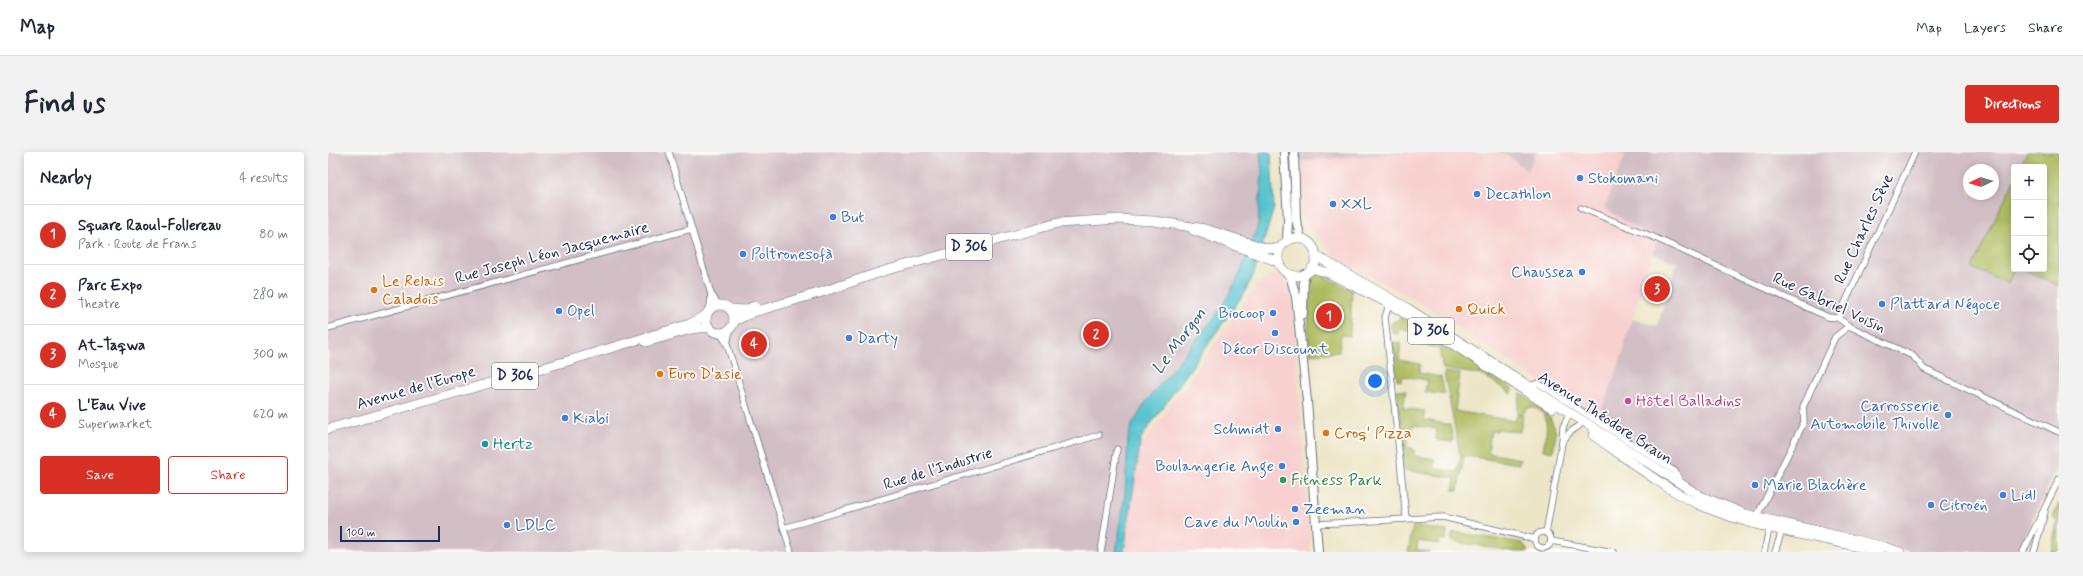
<!DOCTYPE html>
<meta charset="utf-8">
<style>
body{margin:0;font-family:Mynerve,sans-serif;background:#f2f2f3;color:#1f2937}
.controls{position:absolute;right:12px;top:12px;display:grid;overflow:hidden;border-radius:4px;box-shadow:0 2px 10px #0003}
.controls button{width:36px;height:36px;display:grid;place-items:center;padding:0;border:0;border-bottom:1px solid #e0e1e3;background:#fff;color:#1f2937;font:20px sans-serif}
.compass{position:absolute;left:1635px;top:12px;width:36px;height:36px;border-radius:50%;background:#fff;box-shadow:0 2px 10px #0003;rotate:266deg}
.scale{position:absolute;left:12px;bottom:10px;width:100px;box-sizing:border-box;padding-left:4px;border:2px solid #1b2f5e;border-top:0;font-size:11px;line-height:14px;white-space:nowrap;color:#1b2f5e;-webkit-text-stroke:3px #fdfcf7;paint-order:stroke}
.you{position:absolute;left:1047px;top:229px;width:14px;height:14px;margin:-10px;border:3px solid #fff;border-radius:50%;background:#1a73e8;box-shadow:0 0 0 6px #1a73e833}
.badge{display:grid;place-items:center;width:26px;height:26px;border-radius:50%;background:#d93025;color:#fff;font-size:13px;font-weight:700}
.pin{position:absolute;translate:-50% -50%;border:2px solid #fff;box-shadow:0 1px 4px #0006}
.list{margin:0;padding:0;list-style:none}
h2{display:flex;justify-content:space-between;align-items:center;height:52px;margin:0;padding:0 16px;font-size:17px}
h2 small{font-size:13px;font-weight:400;color:#747a83}
.list li{display:grid;grid-template-columns:26px 1fr auto;gap:12px;align-items:center;box-sizing:border-box;height:60px;padding:0 16px;border-top:1px solid #e0e1e3}
.list b{display:block;font-size:15px;white-space:nowrap}
.list p{margin:0;font-size:13px;white-space:nowrap;color:#747a83}
.list em{font-size:13px;font-style:normal;color:#747a83}
.actions{display:flex;gap:8px;padding:12px 16px}
.actions a{flex:1;padding:9px 0;border:1px solid #d93025;border-radius:4px;text-align:center;font-size:14px;color:#d93025}
.actions .main{background:#d93025;color:#fff}
.icon{flex:none;width:22px;height:22px;fill:none;stroke:currentColor;stroke-width:2;stroke-linecap:round;stroke-linejoin:round}
.map{position:relative;flex:none;width:1731px;height:400px;overflow:hidden;border-radius:4px}
header{display:flex;align-items:center;gap:24px;box-sizing:border-box;height:56px;padding:0 20px;background:#fff;border-bottom:1px solid #e0e1e3}
header strong{font-size:19px}
nav{display:flex;gap:22px;margin-inline-start:auto;font-size:14px}
.intro{display:flex;align-items:center;justify-content:space-between;box-sizing:border-box;height:96px;padding:0 24px}
h1{margin:0;font-size:28px}
.button{padding:10px 18px;border-radius:4px;background:#d93025;color:#fff;font-size:14px;font-weight:700}
main{display:flex;gap:24px;padding:0 24px}
aside{flex:1;background:#fff;border-radius:4px;box-shadow:0 2px 10px #0003}
.map>svg:first-child{display:block}
</style>
<header>
<strong>Map</strong>
<nav><a>Map</a><a>Layers</a><a>Share</a></nav>
</header>
<div class="intro"><h1>Find us</h1><a class="button">Directions</a></div>
<main>
<aside>
<h2>Nearby<small>4 results</small></h2>
<ul class="list">
<li><span class="badge">1</span><div><b>Square Raoul-Follereau</b><p>Park · Route de Frans</p></div><em>80 m</em></li>
<li><span class="badge">2</span><div><b>Parc Expo</b><p>Theatre</p></div><em>280 m</em></li>
<li><span class="badge">3</span><div><b>At-Taqwa</b><p>Mosque</p></div><em>300 m</em></li>
<li><span class="badge">4</span><div><b>L'Eau Vive</b><p>Supermarket</p></div><em>620 m</em></li>
</ul>
<div class="actions"><a class="main">Save</a><a>Share</a></div>
</aside>
<div class="map">
<svg width="1731" height="400" viewBox="0 0 1731 400">
<rect width="100%" height="100%" fill="#fdfcf7"/>
<filter id="ink" filterUnits="userSpaceOnUse"><feTurbulence type="fractalNoise" baseFrequency=".025" numOctaves="2"/><feDisplacementMap in="SourceGraphic" scale="8" xChannelSelector="R" yChannelSelector="G"/><feConvolveMatrix kernelMatrix="1 2 1 2 8 2 1 2 1" color-interpolation-filters="sRGB"/></filter>
<filter id="wash" filterUnits="userSpaceOnUse"><feTurbulence type="fractalNoise" baseFrequency=".012" numOctaves="4" result="noise"/><feDisplacementMap in="SourceGraphic" scale="16" xChannelSelector="R" yChannelSelector="G"/><feGaussianBlur stdDeviation="0.9" result="paint"/><feColorMatrix in="noise" values="0 0 0 0 0 0 0 0 0 0 0 0 0 0 0 0 0 1.4 0 .05"/><feComposite in="paint" operator="in"/></filter>
<g filter="url(#wash)">
<rect width="100%" height="100%" fill="#ece5c6"/>
<!-- built -->
<g fill="#f7d0cf">
<polygon points="1169,0 1179,3 1200,20 1208,0 1291,0 1297,3 1276,56 1329,89 1297,190 1296,199 1270,267 1088,148 1010,108 973,64 971,9 1062,1"/>
<polygon points="948,120 963,139 983,400 796,400 811,297 928,134"/>
</g>
<!-- industrial -->
<g fill="#d2bec5" fill-rule="evenodd">
<polygon points="0,0 932,0 934,20 930,73 912,122 892,158 818,250 804,273 800,286 797,343 788,400 0,400"/>
<polygon points="971,0 1083,0 971,9"/>
<polygon points="1169,0 1208,0 1200,20 1179,3"/>
<path d="M1291,0H1699L1692,15H1686L1680,132L1686,117H1695L1731,134V312L1689,400H1582L1554,391L1418,360L1358,334L1347,315L1270,267L1296,199L1297,190L1304,167L1329,174L1349,111L1325,101L1329,89L1276,56L1297,3ZM1641,18H1665V42H1641Z"/>
</g>
<!-- green -->
<g fill="#aebc5e" stroke="#64765e">
<polygon points="1699,0 1731,0 1731,134 1695,117 1716,117 1716,15 1692,15"/>
<polygon points="1686,27 1686,117 1680,132 1644,116"/>
<polygon points="991,122 1024,138 1022,184 1013,183 1011,200 981,202 980,130"/>
<polygon points="1075,164 1185,237 1184,242 1155,223 1115,217 1111,196 1093,193 1094,181 1071,177 1070,182 1064,181 1063,171"/>
<polygon points="1065,190 1073,191 1071,208 1092,212 1091,221 1113,225 1117,243 1097,240 1099,228 1075,224 1074,229 1069,228"/>
<polygon points="1116,220 1132,222 1127,259 1187,269 1189,262 1195,263 1192,280 1170,277 1169,279 1163,279 1160,301 1192,307 1191,312 1132,303"/>
<polygon points="1069,238 1078,239 1075,256 1097,259 1096,268 1122,273 1125,287 1124,290 1108,288 1109,277 1085,273 1084,278 1073,276"/>
<path d="M1192,241L1220,260L1228,281L1225,300L1215,298C1218,283 1225,259 1203,255L1198,257L1195,262L1189,261Z"/>
<polygon points="1073,285 1080,286 1079,295 1086,297 1086,304 1107,307 1106,316 1129,320 1132,304 1136,305 1130,338 1125,338 1127,326 1076,318"/>
<polygon points="1731,351 1731,400 1723,400 1729,370 1725,364"/>
<polygon points="1085,374 1119,379 1118,388 1111,387 1111,392 1090,389 1089,398 1102,400 1080,400"/>
<polygon points="1125,380 1195,391 1200,400 1188,400 1123,389"/>
</g>
<!-- water -->
<polygon fill="#55c2cd" stroke="#387896" points="932,0 943,0 946,56 925,124 915,143 813,286 796,400 788,400 797,343 800,286 804,273 818,250 892,158 912,122 930,73 934,20"/>
</g>
<g filter="url(#ink)">
<g fill="none" stroke-linecap="round" stroke-linejoin="round">
<!-- street casing -->
<g stroke="#646f82" stroke-width="7">
<g id="street">
<polyline points="341,0 383,142 391,153"/>
<polyline points="1253,56 1323,84 1500,165 1510,166 1521,174 1585,204 1596,217 1731,280"/>
<polyline points="1062,150 1057,165 1078,366"/>
<polyline points="382,157 383,142"/>
<polyline points="1510,166 1587,0"/>
<polyline points="0,176 363,77"/>
<polyline points="402,178 399,192 463,400"/>
<polyline points="392,181 399,192"/>
<polyline points="1202,234 1210,231 1348,320 1351,330"/>
<polyline points="1234,290 1242,280 1251,274"/>
<polyline points="1429,364 1476,270 1475,255 1507,185 1521,174"/>
<polyline points="989,372 1115,365 1207,387"/>
<polyline points="456,376 771,283"/>
<circle cx="1215" cy="388" r="8"/>
<polyline points="1218,381 1234,291 1235,275 1239,266"/>
<polyline points="1223,389 1286,400"/>
<polyline points="773,400 789,297"/>
<polyline points="1436,400 1442,373"/>
<polyline points="1447,400 1455,375"/>
<polyline points="1695,400 1731,327"/>
<polyline points="1706,400 1717,360"/>
</g>
</g>
<!-- secondary casing -->
<g stroke="#646f82" stroke-width="10">
<g id="secondary">
<polyline points="956,0 960,68 959,88"/>
<polyline points="966,0 968,68 973,86"/>
<polyline points="962,123 968,145 979,249 990,400"/>
<polyline points="975,162 976,122"/>
</g>
</g>
<!-- primary casing -->
<g stroke="#646f82" stroke-width="10">
<g id="primary">
<polyline points="865,78 951,110"/>
<circle cx="969" cy="105" r="19"/>
<polyline points="988,104 1079,156 1372,344 1417,362 1557,395 1572,400"/>
<polyline points="984,116 1000,121 1062,152 1224,256"/>
<circle cx="392" cy="167" r="14"/>
<polyline points="403,157 417,158 427,154"/>
<polyline points="406,169 426,160 494,140 556,119 730,71 791,67 826,69 877,77 937,96 951,97"/>
<polyline points="318,190 363,177 381,175"/>
<polyline points="0,277 243,208 362,172 378,163"/>
<path d="M1265,283C1299,307 1334,335 1372,353C1428,378 1492,384 1551,400"/>
</g>
</g>
<!-- street -->
<use href="#street" stroke="#fff" stroke-width="5.5"/>
<!-- secondary -->
<use href="#secondary" stroke="#fff" stroke-width="8"/>
<!-- primary -->
<use href="#primary" stroke="#fff" stroke-width="9"/>
</g>
</g>
<!-- markers -->
<g fill="#3f7fe0" stroke="#fdfcf7" stroke-width="1.5">
<circle cx="1252" cy="26" r="4"/>
<circle cx="1149" cy="42" r="4"/>
<circle cx="1005" cy="52" r="4"/>
<circle cx="505" cy="65" r="4"/>
<circle cx="415" cy="102" r="4"/>
<circle cx="1254" cy="120" r="4"/>
<circle cx="1554" cy="152" r="4"/>
<circle cx="231" cy="159" r="4"/>
<circle cx="945" cy="161" r="4"/>
<circle cx="947" cy="181" r="4"/>
<circle cx="521" cy="186" r="4"/>
<circle cx="1620" cy="263" r="4"/>
<circle cx="237" cy="266" r="4"/>
<circle cx="950" cy="277" r="4"/>
<circle cx="954" cy="314" r="4"/>
<circle cx="1427" cy="333" r="4"/>
<circle cx="1675" cy="343" r="4"/>
<circle cx="1603" cy="353" r="4"/>
<circle cx="967" cy="357" r="4"/>
<circle cx="968" cy="370" r="4"/>
<circle cx="179" cy="373" r="4"/>
</g>
<g fill="#e8710a" stroke="#fdfcf7" stroke-width="1.5">
<circle cx="46" cy="138" r="4"/>
<circle cx="1131" cy="157" r="4"/>
<circle cx="332" cy="222" r="4"/>
<circle cx="998" cy="281" r="4"/>
</g>
<circle fill="#d1479c" stroke="#fdfcf7" stroke-width="1.5" cx="1300" cy="249" r="4"/>
<circle fill="#0f9aa8" stroke="#fdfcf7" stroke-width="1.5" cx="157" cy="292" r="4"/>
<circle fill="#2e9e5b" stroke="#fdfcf7" stroke-width="1.5" cx="955" cy="328" r="4"/>
<g text-anchor="middle" dominant-baseline="central" stroke-width="3.5" stroke-linejoin="round" paint-order="stroke">
<!-- shield labels -->
<g fill="#fdfcf7" stroke="#5f6c8c" stroke-width="1">
<rect x="618" y="82" width="46" height="26" rx="3"/>
<rect x="1080" y="166" width="46" height="26" rx="3"/>
<rect x="164" y="211" width="46" height="26" rx="3"/>
</g>
<g font-size="15" font-weight="bold" fill="#1b2f5e">
<text x="641" y="95">D 306</text>
<text x="1103" y="179">D 306</text>
<text x="187" y="224">D 306</text>
</g>
<!-- shop labels -->
<g font-size="16" fill="#366cbe" stroke="#fdfcf7" text-anchor="start">
<text x="1260" y="26">Stokomani</text>
<text x="1157" y="42">Decathlon</text>
<text x="1013" y="52">XXL</text>
<text x="513" y="65">But</text>
<text x="423" y="102">Poltronesofà</text>
<text x="1246" y="120" text-anchor="end">Chaussea</text>
<text x="1562" y="152">Plattard Négoce</text>
<text x="239" y="159">Opel</text>
<text x="937" y="161" text-anchor="end">Biocoop</text>
<text x="529" y="186">Darty</text>
<text x="947" y="197" text-anchor="middle">Décor Discount</text>
<text x="1612" y="254" text-anchor="end">Carrosserie<tspan x="1612" dy="18">Automobile Thivolle</tspan></text>
<text x="245" y="266">Kiabi</text>
<text x="942" y="277" text-anchor="end">Schmidt</text>
<text x="946" y="314" text-anchor="end">Boulangerie Ange</text>
<text x="1435" y="333">Marie Blachère</text>
<text x="1683" y="343">Lidl</text>
<text x="1611" y="353">Citroën</text>
<text x="975" y="357">Zeeman</text>
<text x="960" y="370" text-anchor="end">Cave du Moulin</text>
<text x="187" y="373">LDLC</text>
</g>
<!-- street labels -->
<g font-size="16" fill="#1b2f5e" stroke="#fdfcf7">
<text transform="translate(1536 77) rotate(-65)">Rue Charles Sève</text>
<text transform="translate(224 101) rotate(-15)">Rue Joseph Léon Jacquemaire</text>
<text transform="translate(1501 151) rotate(25)">Rue Gabriel Voisin</text>
<text transform="translate(88 236) rotate(-16)">Avenue de l'Europe</text>
<text transform="translate(1277 266) rotate(33)">Avenue Théodore Braun</text>
<text transform="translate(610 317) rotate(-17)">Rue de l'Industrie</text>
</g>
<!-- food labels -->
<g font-size="16" fill="#c56008" stroke="#fdfcf7" text-anchor="start">
<text x="54" y="129">Le Relais<tspan x="54" dy="18">Caladois</tspan></text>
<text x="1139" y="157">Quick</text>
<text x="340" y="222">Euro D'asie</text>
<text x="1006" y="281">Croq' Pizza</text>
</g>
<!-- hotel labels -->
<g font-size="16" fill="#b23c85" stroke="#fdfcf7" text-anchor="start">
<text x="1308" y="249">Hôtel Balladins</text>
</g>
<!-- culture labels -->
<g font-size="16" fill="#0d838f" stroke="#fdfcf7" text-anchor="start">
<text x="165" y="292">Hertz</text>
</g>
<!-- leisure labels -->
<g font-size="16" fill="#27864d" stroke="#fdfcf7" text-anchor="start">
<text x="963" y="328">Fitness Park</text>
</g>
<!-- water labels -->
<g font-size="17" font-style="italic" fill="#2c5b7f" stroke="#fdfcf7">
<text transform="translate(851 189) rotate(-53)">Le Morgon</text>
</g>
</g>
</svg>
<div class="controls">
<button>+</button>
<button>−</button>
<button><svg class="icon" aria-label="locate" viewBox="0 0 24 24"><circle cx="12" cy="12" r="6"/><path d="M12 2v4M12 18v4M2 12h4M18 12h4"/></svg></button>
</div>
<svg class="compass" viewBox="-18 -18 36 36"><path d="M0-13l5 13h-10z" fill="#e53935"/><path d="M0 13l5-13h-10z" fill="#747a83"/></svg>
<div class="scale">100 m</div>
<div class="you"></div>
<div class="pin badge" style="left:1001px;top:164px">1</div>
<div class="pin badge" style="left:768px;top:182px">2</div>
<div class="pin badge" style="left:1329px;top:137px">3</div>
<div class="pin badge" style="left:426px;top:192px">4</div>
</div>
</main>
